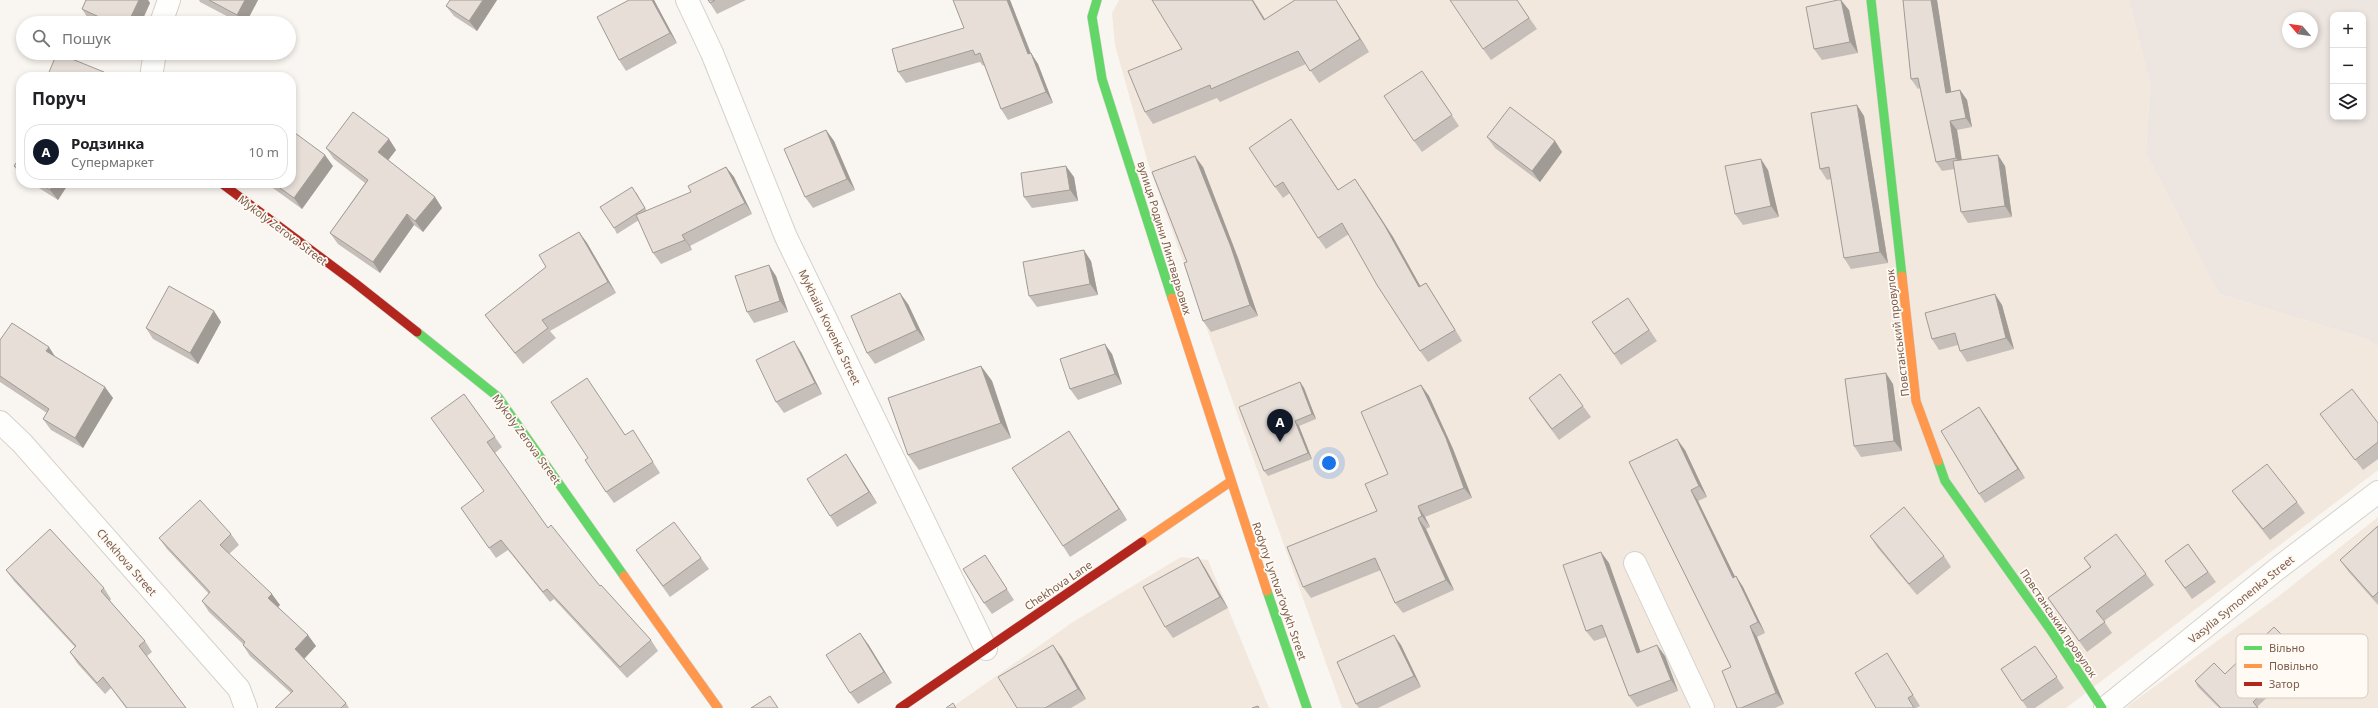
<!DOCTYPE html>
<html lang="uk">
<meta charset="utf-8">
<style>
body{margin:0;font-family:"Noto Sans",sans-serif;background:#f2f2f2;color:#202124}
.controls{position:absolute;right:12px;top:12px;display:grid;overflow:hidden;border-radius:8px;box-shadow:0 2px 6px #0003}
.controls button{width:36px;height:36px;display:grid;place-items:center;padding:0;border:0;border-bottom:1px solid #e0e0e0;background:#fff;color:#202124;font:20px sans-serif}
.compass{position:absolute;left:2282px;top:12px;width:36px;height:36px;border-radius:50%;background:#fff;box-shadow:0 2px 6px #0003;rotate:299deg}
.you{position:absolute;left:1329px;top:463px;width:14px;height:14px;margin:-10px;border:3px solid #fff;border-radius:50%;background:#1a73e8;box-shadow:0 0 0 6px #1a73e833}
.badge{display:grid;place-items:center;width:26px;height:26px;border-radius:50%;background:#111827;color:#fff;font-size:13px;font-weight:700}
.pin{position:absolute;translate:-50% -33px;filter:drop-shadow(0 1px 2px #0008)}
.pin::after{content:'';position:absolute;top:21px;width:14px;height:12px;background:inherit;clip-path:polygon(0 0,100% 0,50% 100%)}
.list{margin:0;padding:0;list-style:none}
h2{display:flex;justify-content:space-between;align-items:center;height:52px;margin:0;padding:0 16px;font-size:17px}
h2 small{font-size:13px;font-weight:400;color:#757577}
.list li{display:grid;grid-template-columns:26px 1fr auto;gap:12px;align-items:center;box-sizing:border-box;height:56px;margin:0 8px 8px;padding:0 8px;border:1px solid #e0e0e0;border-radius:16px}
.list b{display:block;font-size:15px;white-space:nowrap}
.list p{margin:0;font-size:13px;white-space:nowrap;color:#757577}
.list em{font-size:13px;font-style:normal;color:#757577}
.icon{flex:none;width:22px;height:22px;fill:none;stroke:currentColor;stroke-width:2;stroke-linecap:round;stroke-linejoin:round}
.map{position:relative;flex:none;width:2378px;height:708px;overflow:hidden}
.search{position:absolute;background:#fff;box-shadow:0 2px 6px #0003;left:16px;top:16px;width:280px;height:44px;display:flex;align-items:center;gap:10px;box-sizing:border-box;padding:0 14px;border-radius:22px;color:#757577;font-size:15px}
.panel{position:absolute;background:#fff;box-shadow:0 2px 6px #0003;left:16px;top:72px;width:280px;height:116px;border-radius:16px}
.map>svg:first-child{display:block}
</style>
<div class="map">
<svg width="2378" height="708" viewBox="0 0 2378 708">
<rect width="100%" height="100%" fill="#f9f5f0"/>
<!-- residential -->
<g fill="#f2e8de">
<polygon points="1119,0 2129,0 2150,83 2146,153 2219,294 2367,339 2378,347 2378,470 2066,708 1342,708 1148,163 1115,45 1112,13"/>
<polygon points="2378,517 2378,708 2125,708 2279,596"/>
<polygon points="1181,557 1208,560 1269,708 951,708 1073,622"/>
</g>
<!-- industrial -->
<path fill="#ede5e0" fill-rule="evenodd" d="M2129,0H2378V347L2367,339L2219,294L2146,153L2150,83ZM2333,15H2363V117H2333ZM2288,18H2312V42H2288Z"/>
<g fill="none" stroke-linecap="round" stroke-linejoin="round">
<!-- street casing -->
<g stroke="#d7d1cb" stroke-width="24">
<g id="street">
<polyline points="687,0 712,53 786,237 986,649"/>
<polyline points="161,23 169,0"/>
<polyline points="151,77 155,53"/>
<polyline points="0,422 22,443 239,689 246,708"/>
<polyline points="1635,563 1703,708"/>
<polyline points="2105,708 2277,569 2378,492"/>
</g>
</g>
<!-- fast casing -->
<g stroke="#d9d2cb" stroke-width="10">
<g id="fast">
<polyline points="1097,0 1092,17 1102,79 1172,298"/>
<polyline points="1871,0 1902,276"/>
<polyline points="417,332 498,397 624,576"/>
<polyline points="1938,461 1945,481 2052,632 2102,708"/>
<polyline points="1267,591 1307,708"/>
</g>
</g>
<!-- slow casing -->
<g stroke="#d9d2cb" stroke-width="10">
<g id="slow">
<polyline points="1902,276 1916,401 1938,461"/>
<polyline points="1172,298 1267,591"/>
<polyline points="1142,542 1230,482"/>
<polyline points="624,576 718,708"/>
</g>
</g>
<!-- jam casing -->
<g stroke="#d9d2cb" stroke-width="10">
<g id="jam">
<polyline points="221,183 355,283 417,332"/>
<polyline points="900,708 1142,542"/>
</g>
</g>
<!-- street -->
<use href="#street" stroke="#fefefd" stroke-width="22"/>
<!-- fast -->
<use href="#fast" stroke="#63d668" stroke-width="9"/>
<!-- slow -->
<use href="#slow" stroke="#ff974d" stroke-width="9"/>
<!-- jam -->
<use href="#jam" stroke="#b3261e" stroke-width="9"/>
</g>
<!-- wall -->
<g fill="#c6bfb9">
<polygon points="86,0 148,0 150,3 141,23 97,23 89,20 82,9"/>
<polygon points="199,0 258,0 246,23 240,23 200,2"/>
<polygon points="497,0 477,31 454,16 446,6"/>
<polygon points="654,0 677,43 626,71 619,60"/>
<polygon points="708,0 746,0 717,14"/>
<polygon points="953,0 1010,0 1031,53 1038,64 1053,103 1008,120 1001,109 984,65 983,66 980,62 906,83 898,72 964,28"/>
<polygon points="1295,0 1336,0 1369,52 1319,83 1306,64 1220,102 1217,98 1153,124 1145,112 1182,49 1265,19"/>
<polygon points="1517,0 1537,29 1491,60 1483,49"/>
<polygon points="1903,0 1937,0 1951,92 1960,90 1967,100 1972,127 1957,130 1962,160 2005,166 2012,217 1968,223 1961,212 1955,169 1942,171 1936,162 1920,88 1918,89 1911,79"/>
<polygon points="1849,10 1858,53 1822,60 1814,49"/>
<polygon points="1430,82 1459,126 1422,152 1414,141"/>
<polygon points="1864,116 1888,263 1851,269 1844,258 1831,179 1827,180 1820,169"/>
<polygon points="1291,119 1338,189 1363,190 1393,237 1420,286 1426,283 1433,294 1462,341 1428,362 1420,351 1349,234 1326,249 1318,238 1290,193 1283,198 1275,187"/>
<polygon points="826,130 834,141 855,190 813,208 805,197"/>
<polygon points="1487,137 1555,141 1562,152 1540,182 1495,148"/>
<polygon points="389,139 396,150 388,160 435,197 442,208 423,232 414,225 380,273 338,244 330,233 365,183 334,159 326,148"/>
<polygon points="21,156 21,176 14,166"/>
<polygon points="333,166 302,209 266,183 291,183"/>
<polygon points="726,167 734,177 752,214 690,246 692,250 661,264 653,253 639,220 617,234 614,228 636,192 647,211 691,192"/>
<polygon points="1203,167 1238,258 1258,316 1211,332 1203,321 1187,262"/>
<polygon points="1768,170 1779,217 1743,225 1735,214"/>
<polygon points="1074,177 1078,201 1032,208 1024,197"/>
<polygon points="31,183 69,183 58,200"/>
<polygon points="579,232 587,243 616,293 550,331 556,338 523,364 493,326 485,315 546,267"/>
<polygon points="1091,261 1098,295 1037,307 1029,296"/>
<polygon points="776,276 788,312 754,323 747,312"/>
<polygon points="1628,298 1657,341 1621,365 1592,322"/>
<polygon points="908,304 925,340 875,364 867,353"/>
<polygon points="2002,305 2014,349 1967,362 1960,351 1958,345 1939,350 1932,339"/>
<polygon points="214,311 221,322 198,364 153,339 146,328"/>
<polygon points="0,340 56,357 113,398 83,448 51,430 43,419 47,413 0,382"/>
<polygon points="801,352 822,394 784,413 776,402"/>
<polygon points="1112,354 1122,384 1078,400 1070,389"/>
<polygon points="981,366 992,381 1011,438 919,470 908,455"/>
<polygon points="1300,382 1304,388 1316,419 1299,426 1312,459 1268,476 1264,471"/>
<polygon points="1893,384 1902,451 1861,457 1854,446"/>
<polygon points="1421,385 1429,396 1453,449 1472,498 1425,517 1430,527 1426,529 1454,590 1403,613 1395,603 1381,570 1311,598 1303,587 1377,511 1388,474"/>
<polygon points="594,389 625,435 640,441 660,473 614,503 606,492 588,458"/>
<polygon points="464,394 502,447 495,453 548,528 600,586 651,640 658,651 627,678 554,599 550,602 508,550 496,558 461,508 484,492"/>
<polygon points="1583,406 1591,417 1559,440 1536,409"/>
<polygon points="1979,407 2025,478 1985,503 1979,494"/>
<polygon points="2320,414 2378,423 2378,459 2363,470"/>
<polygon points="1069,431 1127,520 1070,557 1063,546"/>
<polygon points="1685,450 1707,497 1698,501 1735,577 1736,576 1743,587 1765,633 1757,637 1784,704 1775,708 1737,708 1731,667 1629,462"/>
<polygon points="853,465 877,503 837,527 830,516"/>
<polygon points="2232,491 2297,502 2305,513 2270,540 2240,502"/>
<polygon points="2378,526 2378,605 2348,571 2340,560"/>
<polygon points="231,534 239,545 229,554 280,605 278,607 316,646 304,659 346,703 349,708 275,708 291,693 250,656 243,645 243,644 209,612 202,601 209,594 167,549 159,538"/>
<polygon points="1870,536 1944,556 1951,567 1917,595 1877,547"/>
<polygon points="2188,544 2216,582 2192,599 2165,561"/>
<polygon points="636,550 701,558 709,569 670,597"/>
<polygon points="1198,557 1205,568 1228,608 1173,638 1165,627"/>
<polygon points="2084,558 2146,574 2154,585 2104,621 2112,633 2087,652 2048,598 2090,567"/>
<polygon points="1609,563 1640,652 1665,656 1678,691 1637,707 1629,696 1606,637 1594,641 1586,631"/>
<polygon points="992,566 1014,600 992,614 984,603"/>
<polygon points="6,570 104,588 111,599 110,601 145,641 152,652 147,656 186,708 126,708 111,688 105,694 77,663 70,652 75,647 14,581"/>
<polygon points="868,644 892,683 858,704 850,693"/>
<polygon points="1401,645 1421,687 1378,708 1359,708 1356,704"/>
<polygon points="2035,646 2064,688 2035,708 2027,708 2001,669"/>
<polygon points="1887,653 1894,664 1920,706 1916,708 1876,708"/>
<polygon points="2302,655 2306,660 2257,707 2258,708 2219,708 2198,687 2195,681 2225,674"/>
<polygon points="1061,656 1086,699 1071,708 1017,708"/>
</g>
<!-- shaded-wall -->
<g fill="#a19b96">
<polygon points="139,0 148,0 150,3 141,23 128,23"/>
<polygon points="245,0 258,0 246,23 243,23 237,15"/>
<polygon points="483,0 497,0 477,31 469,21"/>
<polygon points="652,0 654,0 677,43 670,33"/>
<polygon points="1007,0 1010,0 1034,62 1031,53 1038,64 1053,103 1046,92 1028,54"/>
<polygon points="1252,0 1253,0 1273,32 1264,20"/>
<polygon points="1336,0 1369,52 1360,39"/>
<polygon points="1841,0 1849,10 1858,53 1850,42"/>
<polygon points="1931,0 1937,0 1953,103 1946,93"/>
<polygon points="104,72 107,77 102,77"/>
<polygon points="1960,90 1967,100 1972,127 1966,118"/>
<polygon points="1857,105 1864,116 1888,263 1880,252"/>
<polygon points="1950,121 1957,130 1963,168 1956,158"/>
<polygon points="826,130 834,141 855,190 847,179"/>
<polygon points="389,139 396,150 386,163 378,152"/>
<polygon points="1555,141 1562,152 1540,182 1532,171"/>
<polygon points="325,155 333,166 302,209 294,198"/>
<polygon points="1998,155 2005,166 2012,217 2005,206"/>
<polygon points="1195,156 1203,167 1238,258 1258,316 1250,305"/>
<polygon points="1761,159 1768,170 1779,217 1771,206"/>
<polygon points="1066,166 1074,177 1078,201 1070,190"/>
<polygon points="726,167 734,177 752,214 745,203"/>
<polygon points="1355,179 1393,237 1427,298 1419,287"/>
<polygon points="54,183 69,183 58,200 50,190"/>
<polygon points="435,197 442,208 423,232 415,221"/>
<polygon points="407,214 414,225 380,273 373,262"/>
<polygon points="579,232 587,243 616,293 608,282"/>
<polygon points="682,235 690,246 692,250 685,240"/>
<polygon points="1084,250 1091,261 1098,295 1090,284"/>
<polygon points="769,265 776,276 788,312 780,301"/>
<polygon points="1426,283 1433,294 1462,341 1455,330"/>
<polygon points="900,293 908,304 925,340 917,330"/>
<polygon points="1995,294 2002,305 2014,349 2006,338"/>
<polygon points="214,311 221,322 198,364 190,353"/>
<polygon points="794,341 801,352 822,394 815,383"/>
<polygon points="1105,344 1112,354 1122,384 1115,374"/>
<polygon points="49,347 56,358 46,351"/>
<polygon points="981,366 992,381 1011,438 1001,423"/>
<polygon points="1886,373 1893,384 1902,451 1894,441"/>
<polygon points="1300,382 1304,388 1316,419 1312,414"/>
<polygon points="1421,385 1429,396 1453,449 1472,498 1464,488"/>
<polygon points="105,387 113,398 83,448 75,438"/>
<polygon points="1979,407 1986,417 2025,478 2018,469"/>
<polygon points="1295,421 1299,426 1312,459 1308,453"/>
<polygon points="1069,431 1076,442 1127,520 1119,509"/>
<polygon points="1677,439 1685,450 1707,497 1699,486"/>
<polygon points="846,454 853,465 877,503 869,492"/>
<polygon points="1691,490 1698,501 1741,589 1733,578"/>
<polygon points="1418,506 1425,517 1430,527 1422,516"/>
<polygon points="1418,518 1426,529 1454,590 1446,580"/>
<polygon points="1601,552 1609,563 1645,664 1637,653"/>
<polygon points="1198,557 1205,568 1228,608 1220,597"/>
<polygon points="1736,576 1743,587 1765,633 1758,622"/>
<polygon points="272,594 280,605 276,609 268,598"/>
<polygon points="1750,626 1757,637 1784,704 1776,693"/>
<polygon points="860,633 868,644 892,683 884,672"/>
<polygon points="308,635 316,646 303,660 295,649"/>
<polygon points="1394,635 1401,645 1421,687 1414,676"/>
<polygon points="1053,645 1061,656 1086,699 1078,689"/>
<polygon points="1657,645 1665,656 1678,691 1671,680"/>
</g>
<!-- building -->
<g fill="#e6ded7" stroke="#a19b96">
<polygon points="86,0 139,0 128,23 112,23 82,9"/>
<polygon points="209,0 245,0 237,15"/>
<polygon points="450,0 483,0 469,21 446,6"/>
<polygon points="629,0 652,0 670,33 619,60 597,17"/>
<polygon points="708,0 715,0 710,3"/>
<polygon points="953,0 1007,0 1028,54 1031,53 1046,92 1001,109 980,53 975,55 973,50 898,72 892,49 964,28"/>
<polygon points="1152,0 1252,0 1264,20 1295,0 1336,0 1360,39 1310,71 1298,51 1211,89 1210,85 1145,112 1128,71 1182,49"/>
<polygon points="1450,0 1517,0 1529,18 1483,49"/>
<polygon points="1838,0 1841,0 1850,42 1814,49 1806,7"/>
<polygon points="1903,0 1931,0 1946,93 1960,90 1966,118 1950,121 1956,158 1936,162 1918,78 1911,79"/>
<polygon points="57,53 104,72 102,77 47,77"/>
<polygon points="1422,71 1452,115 1414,141 1384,96"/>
<polygon points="1857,105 1880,252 1844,258 1829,167 1820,169 1811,113"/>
<polygon points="1510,107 1555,141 1532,171 1487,137"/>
<polygon points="353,112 389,139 378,152 435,197 415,221 407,214 373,262 330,233 368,180 326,148"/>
<polygon points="1291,119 1338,190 1355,179 1385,226 1419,287 1426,283 1455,330 1420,351 1377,285 1342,223 1318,238 1283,182 1275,187 1249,148"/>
<polygon points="291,130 325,155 294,198 273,183 291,183"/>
<polygon points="826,130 847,179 805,197 784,149"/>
<polygon points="1998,155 2005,206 1961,212 1953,161"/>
<polygon points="21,156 21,171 14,166"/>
<polygon points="1195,156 1231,247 1250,305 1203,321 1184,263 1187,262 1152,172"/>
<polygon points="1761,159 1771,206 1735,214 1725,166"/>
<polygon points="1066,166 1070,190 1024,197 1021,173"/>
<polygon points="726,167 745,203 682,235 685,240 653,253 636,215 691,192 688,186"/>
<polygon points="40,183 54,183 50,190"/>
<polygon points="632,187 645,208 614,228 600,207"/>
<polygon points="579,232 608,282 542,320 548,328 515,353 485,315 546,267 539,255"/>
<polygon points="1084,250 1090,284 1029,296 1023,262"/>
<polygon points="769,265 780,301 747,312 735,276"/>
<polygon points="169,286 214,311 190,353 146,328"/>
<polygon points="900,293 917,330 867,353 851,316"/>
<polygon points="1995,294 2006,338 1960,351 1955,333 1932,339 1925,313"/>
<polygon points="1628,298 1649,330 1614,354 1592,322"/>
<polygon points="12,323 49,347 46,351 105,387 75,438 43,419 49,409 0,376 0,340"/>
<polygon points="794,341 815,383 776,402 756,360"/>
<polygon points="1105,344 1115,374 1070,389 1060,359"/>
<polygon points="981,366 1001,423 908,455 888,398"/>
<polygon points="1886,373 1894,441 1854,446 1845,379"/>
<polygon points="1560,374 1583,406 1552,429 1529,398"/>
<polygon points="587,378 625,435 633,430 653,462 606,492 585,460 588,458 551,402"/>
<polygon points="1300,382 1312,414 1295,421 1308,453 1264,471 1239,407"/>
<polygon points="1421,385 1446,438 1464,488 1418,506 1422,516 1418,518 1446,580 1395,603 1375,558 1303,587 1287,547 1377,511 1365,484 1388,474 1361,412"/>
<polygon points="2352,389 2378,423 2378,442 2355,460 2320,414"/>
<polygon points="464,394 495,437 487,442 548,528 551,525 600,586 601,585 651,640 620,667 547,589 543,592 501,540 489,548 461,508 484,491 431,418"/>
<polygon points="1979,407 2018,469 1979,494 1941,431"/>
<polygon points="1069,431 1119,509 1063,546 1012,468"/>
<polygon points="1677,439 1699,486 1691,490 1733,578 1736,576 1758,622 1750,626 1776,693 1741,708 1737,708 1722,671 1731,667 1629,462"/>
<polygon points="846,454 869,492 830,516 807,479"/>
<polygon points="2267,464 2297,502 2263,529 2232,491"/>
<polygon points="200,500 231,534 220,545 272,594 268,598 308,635 295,649 346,703 341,708 275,708 293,691 243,645 245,642 202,601 210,592 159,538"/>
<polygon points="1904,507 1944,556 1909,584 1870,536"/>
<polygon points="674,522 701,558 663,586 636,550"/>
<polygon points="2378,526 2378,592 2373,597 2340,560"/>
<polygon points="50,529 104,588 101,591 145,641 139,646 186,708 127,708 103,677 97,683 70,652 76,646 6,570"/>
<polygon points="2116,534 2146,574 2096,611 2105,622 2079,641 2048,598 2091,567 2084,558"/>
<polygon points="2188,544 2208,572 2185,588 2165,561"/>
<polygon points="1601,552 1637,653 1657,645 1671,680 1629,696 1602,625 1586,631 1563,565"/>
<polygon points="985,555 1007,589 984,603 963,569"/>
<polygon points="1198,557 1220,597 1165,627 1143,587"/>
<polygon points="2274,627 2302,655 2253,702 2258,708 2221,708 2195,681 2214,663 2225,674"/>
<polygon points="860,633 884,672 850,693 826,655"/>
<polygon points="1394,635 1414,676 1356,704 1337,662"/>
<polygon points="1053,645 1078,689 1045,708 1017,708 998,677"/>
<polygon points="2035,646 2057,677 2022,701 2001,669"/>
<polygon points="1887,653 1913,695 1908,698 1914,708 1876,708 1855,673"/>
<polygon points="770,696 778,708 751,708"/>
<polygon points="953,703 956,708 946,708"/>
<polygon points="1258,706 1259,708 1252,708"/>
</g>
<g text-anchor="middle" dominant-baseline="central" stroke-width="3.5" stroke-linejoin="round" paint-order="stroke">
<!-- street labels -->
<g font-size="11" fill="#7a5c4d" stroke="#fffaf3">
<text transform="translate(283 230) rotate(37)">Mykoly Zerova Street</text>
<text transform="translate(1165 238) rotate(73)">вулиця Родини Линтварьових</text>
<text transform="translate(830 327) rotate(64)">Mykhaila Kovenka Street</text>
<text transform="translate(1897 333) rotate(-97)">Повстанський провулок</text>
<text transform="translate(527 439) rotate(54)">Mykoly Zerova Street</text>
<text transform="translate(127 562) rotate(49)">Chekhova Street</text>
<text transform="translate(1058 585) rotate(-34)">Chekhova Lane</text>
<text transform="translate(1280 591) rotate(71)">Rodyny Lyntvar’ovykh Street</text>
<text transform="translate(2241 599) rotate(-39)">Vasylia Symonenka Street</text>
<text transform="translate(2059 623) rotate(56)">Повстанський провулок</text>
</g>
</g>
<!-- legend -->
<rect x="2236" y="634" width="132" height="64" rx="6" fill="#fffaf3" stroke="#d7cbc1" stroke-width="1"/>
<rect x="2244" y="646" width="18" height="4" fill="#63d668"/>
<rect x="2244" y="664" width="18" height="4" fill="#ff974d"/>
<rect x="2244" y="682" width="18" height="4" fill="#b3261e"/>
<g font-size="11" fill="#7a5c4d">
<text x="2269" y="652">Вільно</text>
<text x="2269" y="670">Повільно</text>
<text x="2269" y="688">Затор</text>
</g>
</svg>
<div class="controls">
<button>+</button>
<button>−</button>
<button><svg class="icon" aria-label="layers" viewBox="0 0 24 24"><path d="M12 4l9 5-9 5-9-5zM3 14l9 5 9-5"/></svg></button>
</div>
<svg class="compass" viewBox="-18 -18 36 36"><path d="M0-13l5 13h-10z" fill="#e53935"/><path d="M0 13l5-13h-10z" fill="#757577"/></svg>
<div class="you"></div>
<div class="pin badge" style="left:1280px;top:442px">A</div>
<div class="search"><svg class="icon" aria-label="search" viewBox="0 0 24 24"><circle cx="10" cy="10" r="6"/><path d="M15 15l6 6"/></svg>Пошук</div>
<section class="panel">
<h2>Поруч<small></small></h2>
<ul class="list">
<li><span class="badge">A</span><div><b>Родзинка</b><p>Супермаркет</p></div><em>10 m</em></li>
</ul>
</section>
</div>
